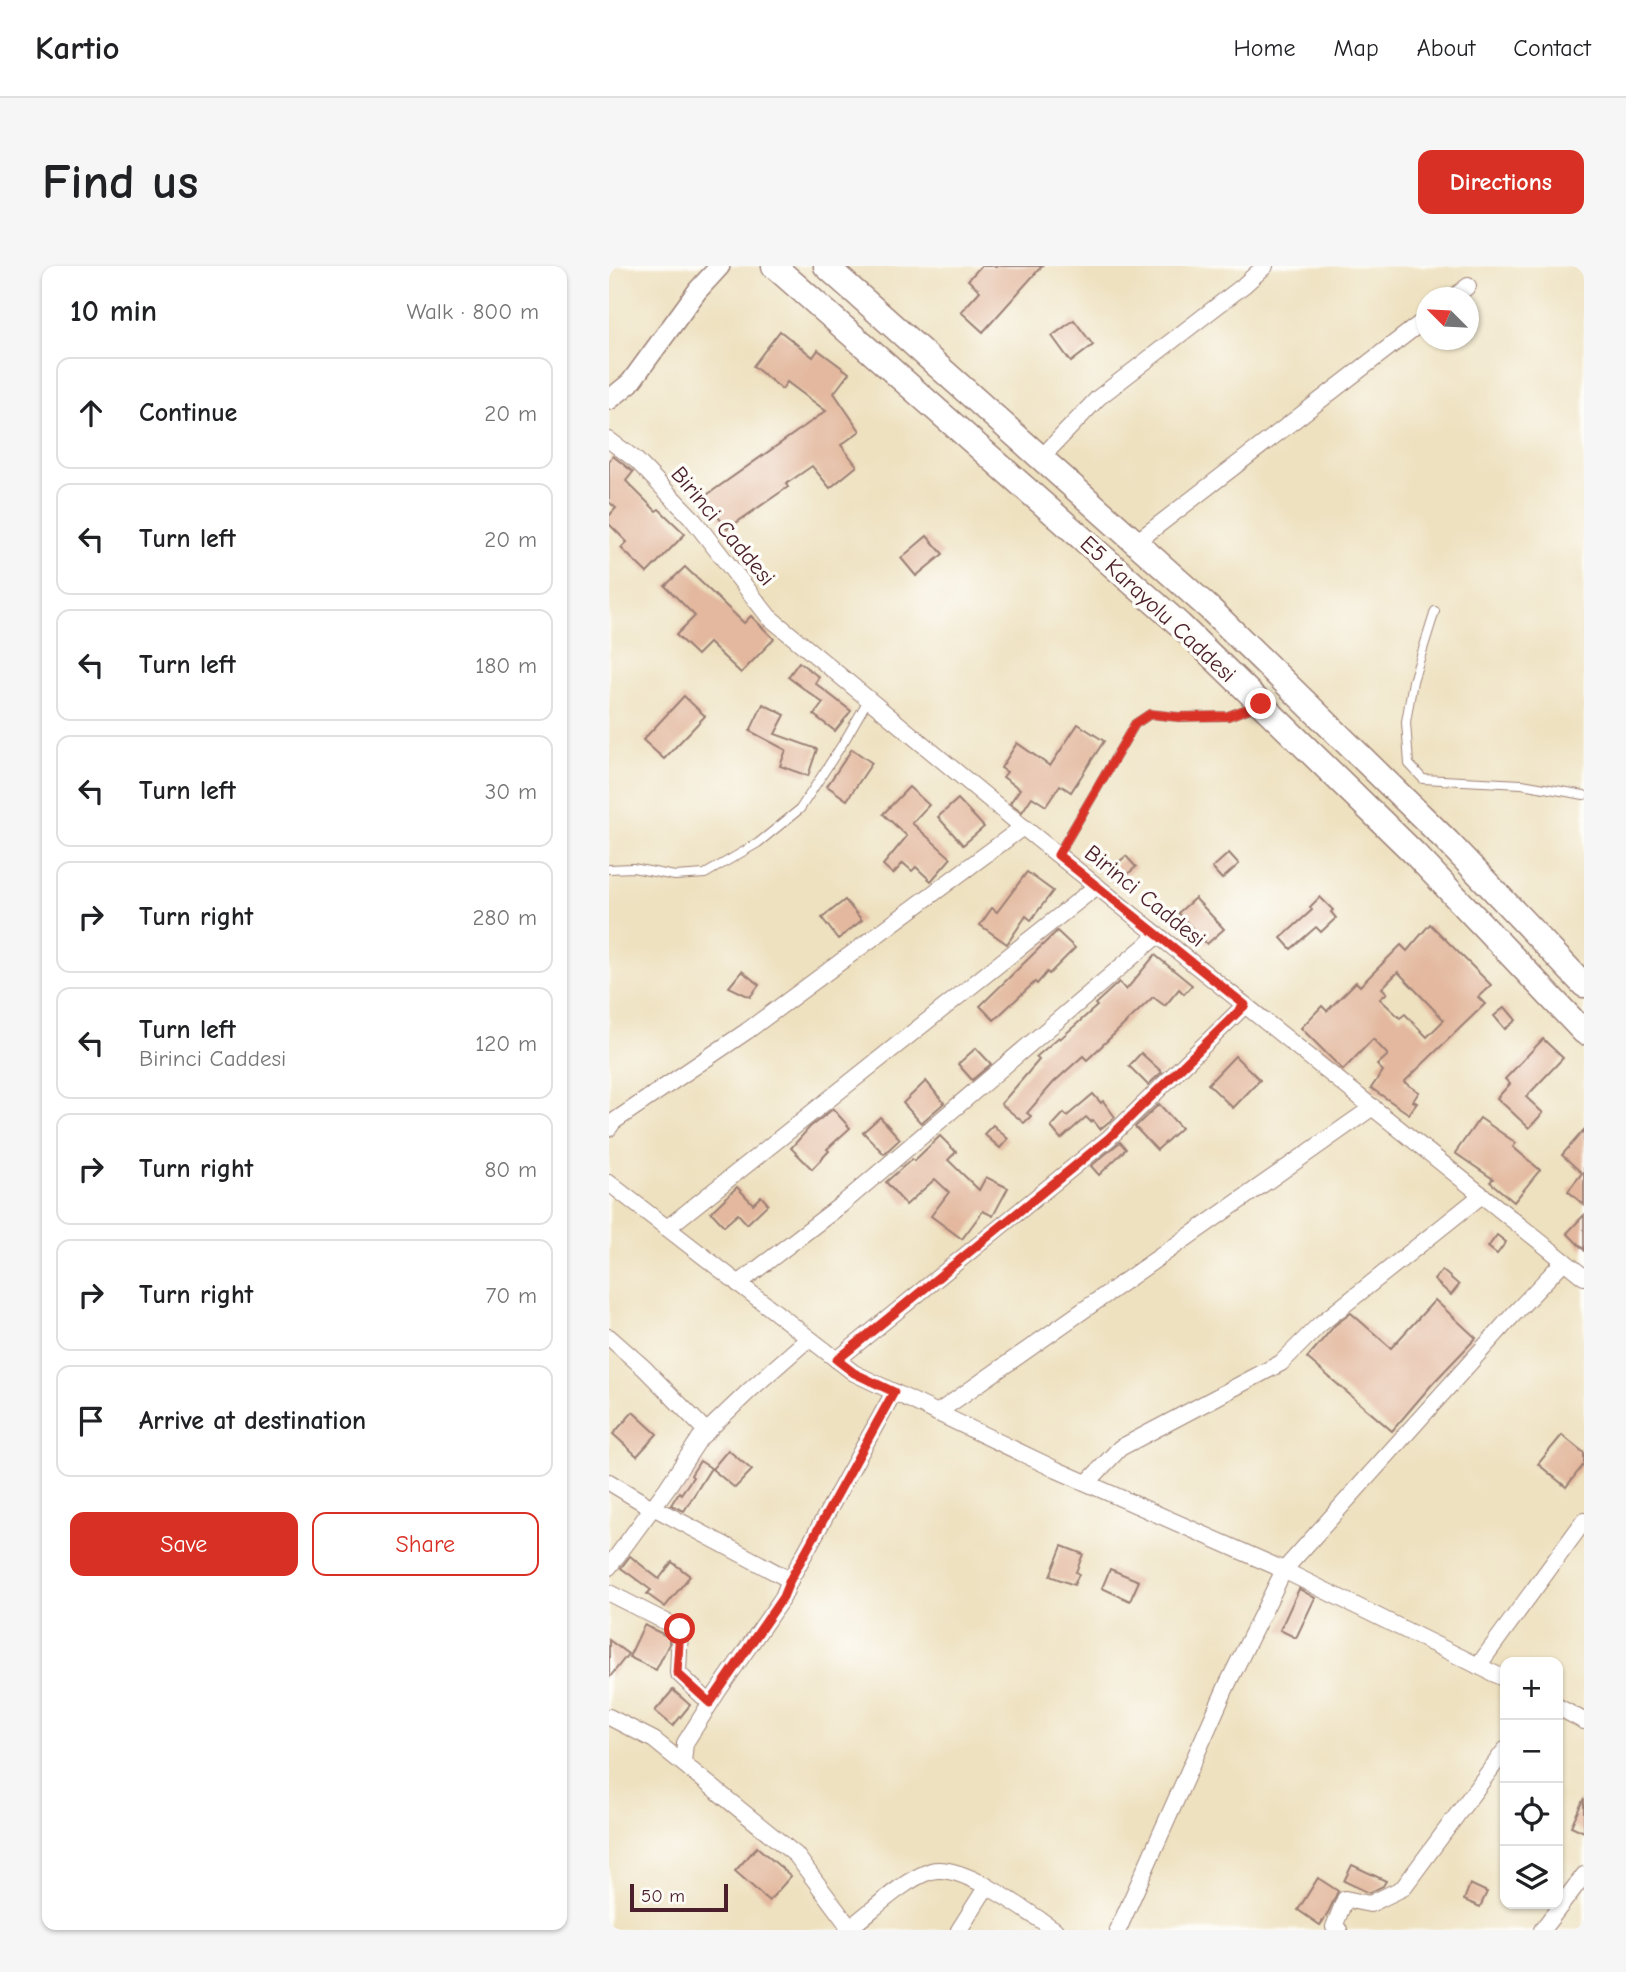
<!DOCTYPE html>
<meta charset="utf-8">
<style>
body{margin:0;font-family:"Comic Neue",sans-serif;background:#f6f6f6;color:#202124}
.controls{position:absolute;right:21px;bottom:21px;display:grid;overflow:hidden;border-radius:14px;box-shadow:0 2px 5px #0004}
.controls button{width:63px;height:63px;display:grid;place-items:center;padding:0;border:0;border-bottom:2px solid #e0e0e0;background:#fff;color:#202124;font:35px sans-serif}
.compass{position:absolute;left:807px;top:21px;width:63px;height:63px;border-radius:50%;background:#fff;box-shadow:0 2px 5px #0004;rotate:294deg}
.scale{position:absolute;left:21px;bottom:18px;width:98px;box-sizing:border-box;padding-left:7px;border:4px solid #4a1f2b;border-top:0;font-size:19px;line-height:24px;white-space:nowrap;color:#4a1f2b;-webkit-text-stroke:5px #fdfcf7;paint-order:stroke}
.stop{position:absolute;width:21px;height:21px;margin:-16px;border:5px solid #d93025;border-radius:50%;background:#fff}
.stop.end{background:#d93025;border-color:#fff;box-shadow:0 2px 7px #0008}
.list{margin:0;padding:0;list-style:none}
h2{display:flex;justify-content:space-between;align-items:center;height:91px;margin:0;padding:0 28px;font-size:30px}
h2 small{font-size:23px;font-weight:400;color:#757577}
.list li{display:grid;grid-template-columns:46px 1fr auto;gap:21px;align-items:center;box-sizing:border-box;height:112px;margin:0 14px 14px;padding:0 14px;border:2px solid #e0e0e0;border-radius:14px}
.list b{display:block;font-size:26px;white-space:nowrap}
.list p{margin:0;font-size:23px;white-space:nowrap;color:#757577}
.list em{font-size:23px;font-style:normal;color:#757577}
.actions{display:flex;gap:14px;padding:21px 28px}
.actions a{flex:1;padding:16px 0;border:2px solid #d93025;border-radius:14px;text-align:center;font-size:24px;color:#d93025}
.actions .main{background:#d93025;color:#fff}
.icon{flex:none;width:38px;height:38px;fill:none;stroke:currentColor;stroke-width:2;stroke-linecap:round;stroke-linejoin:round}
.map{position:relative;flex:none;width:975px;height:1664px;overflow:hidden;border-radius:14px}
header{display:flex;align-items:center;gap:42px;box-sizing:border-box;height:98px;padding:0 35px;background:#fff;border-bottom:2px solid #e0e0e0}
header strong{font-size:33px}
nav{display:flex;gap:38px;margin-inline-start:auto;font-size:24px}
.intro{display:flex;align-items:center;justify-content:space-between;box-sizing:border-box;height:168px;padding:0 42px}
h1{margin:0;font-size:49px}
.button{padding:18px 32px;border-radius:14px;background:#d93025;color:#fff;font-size:24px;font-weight:700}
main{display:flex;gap:42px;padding:0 42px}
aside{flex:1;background:#fff;border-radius:14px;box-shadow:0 2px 5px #0004}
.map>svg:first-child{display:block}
</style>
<header>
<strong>Kartio</strong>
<nav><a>Home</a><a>Map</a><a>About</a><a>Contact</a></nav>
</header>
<div class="intro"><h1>Find us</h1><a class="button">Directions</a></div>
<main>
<aside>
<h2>10 min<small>Walk · 800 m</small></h2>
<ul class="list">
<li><svg class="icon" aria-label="ahead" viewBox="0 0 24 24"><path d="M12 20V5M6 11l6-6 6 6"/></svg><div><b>Continue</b></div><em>20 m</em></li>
<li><svg class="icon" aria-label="left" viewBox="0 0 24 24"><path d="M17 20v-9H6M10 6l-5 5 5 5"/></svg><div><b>Turn left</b></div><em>20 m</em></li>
<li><svg class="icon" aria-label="left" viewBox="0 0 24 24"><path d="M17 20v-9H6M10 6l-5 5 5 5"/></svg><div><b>Turn left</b></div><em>180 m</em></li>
<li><svg class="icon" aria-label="left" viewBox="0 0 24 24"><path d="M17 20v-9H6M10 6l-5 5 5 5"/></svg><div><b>Turn left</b></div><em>30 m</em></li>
<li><svg class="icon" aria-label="right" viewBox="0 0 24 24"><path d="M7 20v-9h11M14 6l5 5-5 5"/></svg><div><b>Turn right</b></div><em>280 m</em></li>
<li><svg class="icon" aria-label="left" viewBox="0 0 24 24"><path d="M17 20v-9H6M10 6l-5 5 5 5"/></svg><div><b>Turn left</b><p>Birinci Caddesi</p></div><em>120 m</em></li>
<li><svg class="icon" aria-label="right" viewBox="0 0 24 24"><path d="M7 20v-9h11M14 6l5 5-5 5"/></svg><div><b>Turn right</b></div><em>80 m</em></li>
<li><svg class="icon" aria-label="right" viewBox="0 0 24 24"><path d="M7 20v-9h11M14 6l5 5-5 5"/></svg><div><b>Turn right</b></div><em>70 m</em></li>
<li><svg class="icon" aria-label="arrive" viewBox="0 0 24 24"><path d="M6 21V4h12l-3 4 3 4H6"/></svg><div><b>Arrive at destination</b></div></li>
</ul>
<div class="actions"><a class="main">Save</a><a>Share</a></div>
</aside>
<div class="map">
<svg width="975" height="1664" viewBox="0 0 975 1664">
<rect width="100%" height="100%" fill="#fdfcf7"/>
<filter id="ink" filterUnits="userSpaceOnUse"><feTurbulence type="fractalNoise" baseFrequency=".0143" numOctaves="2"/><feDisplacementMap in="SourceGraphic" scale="14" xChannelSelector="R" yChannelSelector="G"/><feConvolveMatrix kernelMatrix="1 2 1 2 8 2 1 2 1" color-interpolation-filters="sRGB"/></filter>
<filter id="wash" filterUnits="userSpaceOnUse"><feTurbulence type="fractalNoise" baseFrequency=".00686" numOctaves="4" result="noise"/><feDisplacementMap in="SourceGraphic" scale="28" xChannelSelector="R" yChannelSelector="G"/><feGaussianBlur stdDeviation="1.57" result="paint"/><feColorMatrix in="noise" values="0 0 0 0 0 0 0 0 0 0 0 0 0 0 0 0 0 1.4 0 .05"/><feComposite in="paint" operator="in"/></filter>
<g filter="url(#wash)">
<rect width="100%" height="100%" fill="#eee1c0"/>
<g id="blocks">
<!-- building -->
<g fill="#e3b89e" fill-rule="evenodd">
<polygon points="372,0 433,0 374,66 352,46 371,25 359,14"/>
<polygon points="465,54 484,79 462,96 443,70"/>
<polygon points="171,65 204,91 209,84 240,107 225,127 251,165 232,179 248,200 221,222 203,200 177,218 179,221 118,263 95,231 217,145 178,116 173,123 144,100"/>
<polygon points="4,190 24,206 17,215 47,245 50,243 76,268 38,307 12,282 18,276 0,258 0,250 7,242 0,236 0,195"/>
<polygon points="318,270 334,288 307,310 292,292"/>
<polygon points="76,301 135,357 142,350 165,373 132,407 100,377 88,389 67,369 86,350 56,320"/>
<polygon points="190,396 210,411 206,417 242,445 226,465 205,449 214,437 179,411"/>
<polygon points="75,430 96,450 55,493 34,474"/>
<polygon points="154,438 176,449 166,468 208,483 199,510 171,500 177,484 141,465"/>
<polygon points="469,458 495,475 462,526 451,519 437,540 423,531 413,546 401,537 411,523 394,511 398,506 392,502 408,477 441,500"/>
<polygon points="243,483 263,497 238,534 218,520"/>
<polygon points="300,521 320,539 303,557 342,592 322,615 307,601 303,605 294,597 284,608 274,599 298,570 274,548"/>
<polygon points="349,533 375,561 354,579 329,551"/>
<polygon points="620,587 630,598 613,613 603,602"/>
<polygon points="517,590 527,601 509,616 499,605"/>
<polygon points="418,606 444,625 422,654 417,650 398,678 371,659 383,642 388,646"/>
<polygon points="711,631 724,644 722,646 727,652 712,666 707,661 682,683 672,672 703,644 701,641"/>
<polygon points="586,632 615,663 598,678 569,647"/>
<polygon points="236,634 253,654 229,673 213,652"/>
<path d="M821,658L882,719L869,731L876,738L795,816L810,826L804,835L808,837L800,848L762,822L774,805L768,799L779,789L764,773L734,804L692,762L713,740L718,745L747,716L751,720L792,679L798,685ZM789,706L835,754L818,771L796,748L791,752L771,733L778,727L773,722Z"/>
<polygon points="448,665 466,682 440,708 438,706 428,718 426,716 385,754 371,740"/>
<polygon points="546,689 583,719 575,728 570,723 556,740 544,731 478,794 474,790 445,816 418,847 422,850 415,857 392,838 430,794 427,791 450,771 451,773 488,740 486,738 510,716 517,724"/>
<polygon points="133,705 150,719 141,731 120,721"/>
<polygon points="896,741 907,754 896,763 885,750"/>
<polygon points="934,773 954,792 917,831 934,847 920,862 888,832 901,818 896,813"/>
<polygon points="367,782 382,798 363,814 349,798"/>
<polygon points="532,787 553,806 539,819 520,800"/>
<polygon points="626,790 651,814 624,842 599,818"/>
<polygon points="317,815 335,837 312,857 294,837"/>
<polygon points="484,828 492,837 494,835 506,851 491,863 484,854 482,856 477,851 452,873 442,861 455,847 458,850"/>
<polygon points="550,838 572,862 548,884 526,861"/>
<polygon points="224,843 241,862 218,883 220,885 203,903 182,882 201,861"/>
<polygon points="271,851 291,873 275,888 254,866"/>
<polygon points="871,852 907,877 904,881 931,904 905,936 881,916 884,913 846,887"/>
<polygon points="384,859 399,873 391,882 375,868"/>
<polygon points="975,864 975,939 959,925 973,907 953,889"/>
<polygon points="331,870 347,886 339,894 370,924 377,911 399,922 384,950 374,945 353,973 322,950 340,926 326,913 297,939 277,916 303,893 305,895"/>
<polygon points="511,876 517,883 490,909 482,900"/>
<polygon points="128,921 144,938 152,930 159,938 138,958 129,948 115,960 102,946"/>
<polygon points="975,949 975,984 958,967"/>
<polygon points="888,969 897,976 888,988 879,981"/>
<polygon points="833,1004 850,1019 842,1029 825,1014"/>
<polygon points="826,1034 867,1072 825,1116 783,1165 698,1092 726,1059 742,1047 782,1082"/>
<polygon points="24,1146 48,1168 28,1190 4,1168"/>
<polygon points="953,1169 975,1187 975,1198 957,1221 929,1198"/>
<polygon points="119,1184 143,1204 126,1222 103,1203"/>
<polygon points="91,1195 102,1202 75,1245 62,1239 70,1226 72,1228 84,1211 82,1209"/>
<polygon points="453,1280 474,1288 467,1306 470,1308 465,1319 441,1310"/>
<polygon points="21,1290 50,1313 63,1296 81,1310 56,1341 38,1328 42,1324 12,1302"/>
<polygon points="501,1303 530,1315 521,1335 493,1322"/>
<polygon points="690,1323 706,1332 687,1372 671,1364"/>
<polygon points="35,1359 60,1371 60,1378 47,1404 20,1391"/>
<polygon points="0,1374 19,1388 0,1412"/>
<polygon points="64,1424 81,1439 64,1460 46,1445"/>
<polygon points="975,1532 975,1566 962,1560"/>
<polygon points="148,1581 182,1610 160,1635 126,1605"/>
<polygon points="743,1599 777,1615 774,1620 760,1627 735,1615"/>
<polygon points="709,1612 729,1625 718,1649 711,1659 689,1644"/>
<polygon points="861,1618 878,1626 871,1641 855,1634"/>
</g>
</g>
</g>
<g filter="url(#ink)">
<use href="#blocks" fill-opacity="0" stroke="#9c8076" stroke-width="2"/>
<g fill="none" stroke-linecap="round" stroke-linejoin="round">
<!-- service casing -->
<g stroke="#9c8076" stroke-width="10">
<g id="service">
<polyline points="826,345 804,415 797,456 800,498 814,513 913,518 975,529"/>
<polyline points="449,589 526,458 541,448 569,451 619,450 650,439"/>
<polyline points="0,603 24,602 66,610 96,608 149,577 191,543 236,474 259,434"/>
</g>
</g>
<!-- minor casing -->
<g stroke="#9c8076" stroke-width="18">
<g id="minor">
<polyline points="844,32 859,20"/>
<polyline points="0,174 27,194 82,251 160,351 414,561 975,1011"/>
<polyline points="432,192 489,132 634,20 656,0"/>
<polyline points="526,277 818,52"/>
<polyline points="0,862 4,856 138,765 414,561"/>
<polyline points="0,917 245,1107 448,1204 666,1300 896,1413"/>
<polyline points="58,962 488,620"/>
<polyline points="129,1018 232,939 549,669"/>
<polyline points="0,1071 35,1102 98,1166"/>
<polyline points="228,1094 500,872 636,739"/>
<polyline points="328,1147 764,841"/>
<polyline points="0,1216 43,1242"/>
<polyline points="478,1217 511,1182 672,1097 710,1059 873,929"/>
<polyline points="44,1241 181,1314 174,1331 109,1425 76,1477 74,1497"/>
<polyline points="0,1301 58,1222 91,1172 141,1124 199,1073"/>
<polyline points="181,1314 285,1126"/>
<polyline points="0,1327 71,1363 69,1407 101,1437"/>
<polyline points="869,1400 975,1255"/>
<polyline points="949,1441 975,1455"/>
<polyline points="0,1451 45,1474 187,1589 241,1662"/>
<path d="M238,1664C262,1646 294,1614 322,1605C353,1596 420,1647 446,1664"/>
<polyline points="350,1664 378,1620"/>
<polyline points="509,1664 619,1417 675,1304 903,1050 955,995"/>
<polyline points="730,1664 725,1661 736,1633 761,1638 794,1622 896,1484"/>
<polyline points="933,1664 975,1609"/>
</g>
</g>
<!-- tertiary casing -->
<g stroke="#9c8076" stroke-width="22">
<polyline id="tertiary" points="0,134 21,117 89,24 111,0"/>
</g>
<!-- trunk casing -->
<g stroke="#9c8076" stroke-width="27">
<g id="trunk">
<polyline points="165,0 571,359 806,588 975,766"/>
<polyline points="217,0 601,343 839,576 975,719"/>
</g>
</g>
<!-- service -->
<use href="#service" stroke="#fff" stroke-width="8"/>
<!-- minor -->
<use href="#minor" stroke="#fff" stroke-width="16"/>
<!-- tertiary -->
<use href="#tertiary" stroke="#fff" stroke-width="19"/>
<!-- trunk -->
<use href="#trunk" stroke="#fff" stroke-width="24"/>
</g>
</g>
<g fill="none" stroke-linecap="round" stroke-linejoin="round" filter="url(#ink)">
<!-- route -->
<polyline stroke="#d93025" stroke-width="9" points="71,1363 68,1407 101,1437 174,1331 181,1314 285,1126 245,1107 228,1094 500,872 636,739 449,589 526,458 541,448 569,451 619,450 652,438"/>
</g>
<g text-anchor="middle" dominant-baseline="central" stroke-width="7" stroke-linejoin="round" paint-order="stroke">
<!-- street labels -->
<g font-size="23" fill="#4a1f2b" stroke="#fdfcf7">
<text transform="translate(114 260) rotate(50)">Birinci Caddesi</text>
<text transform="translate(549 343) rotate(43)">E5 Karayolu Caddesi</text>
<text transform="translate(536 630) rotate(39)">Birinci Caddesi</text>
</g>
</g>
</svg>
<div class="controls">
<button>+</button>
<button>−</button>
<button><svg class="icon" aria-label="locate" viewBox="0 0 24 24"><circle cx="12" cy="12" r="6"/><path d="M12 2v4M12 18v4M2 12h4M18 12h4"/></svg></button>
<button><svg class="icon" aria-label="layers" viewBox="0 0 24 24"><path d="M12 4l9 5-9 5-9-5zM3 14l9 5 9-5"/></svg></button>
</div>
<svg class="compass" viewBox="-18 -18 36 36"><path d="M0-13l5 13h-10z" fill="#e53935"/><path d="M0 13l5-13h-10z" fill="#757577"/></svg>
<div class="scale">50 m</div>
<div class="stop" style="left:71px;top:1363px"></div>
<div class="stop end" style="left:652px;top:438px"></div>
</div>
</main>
